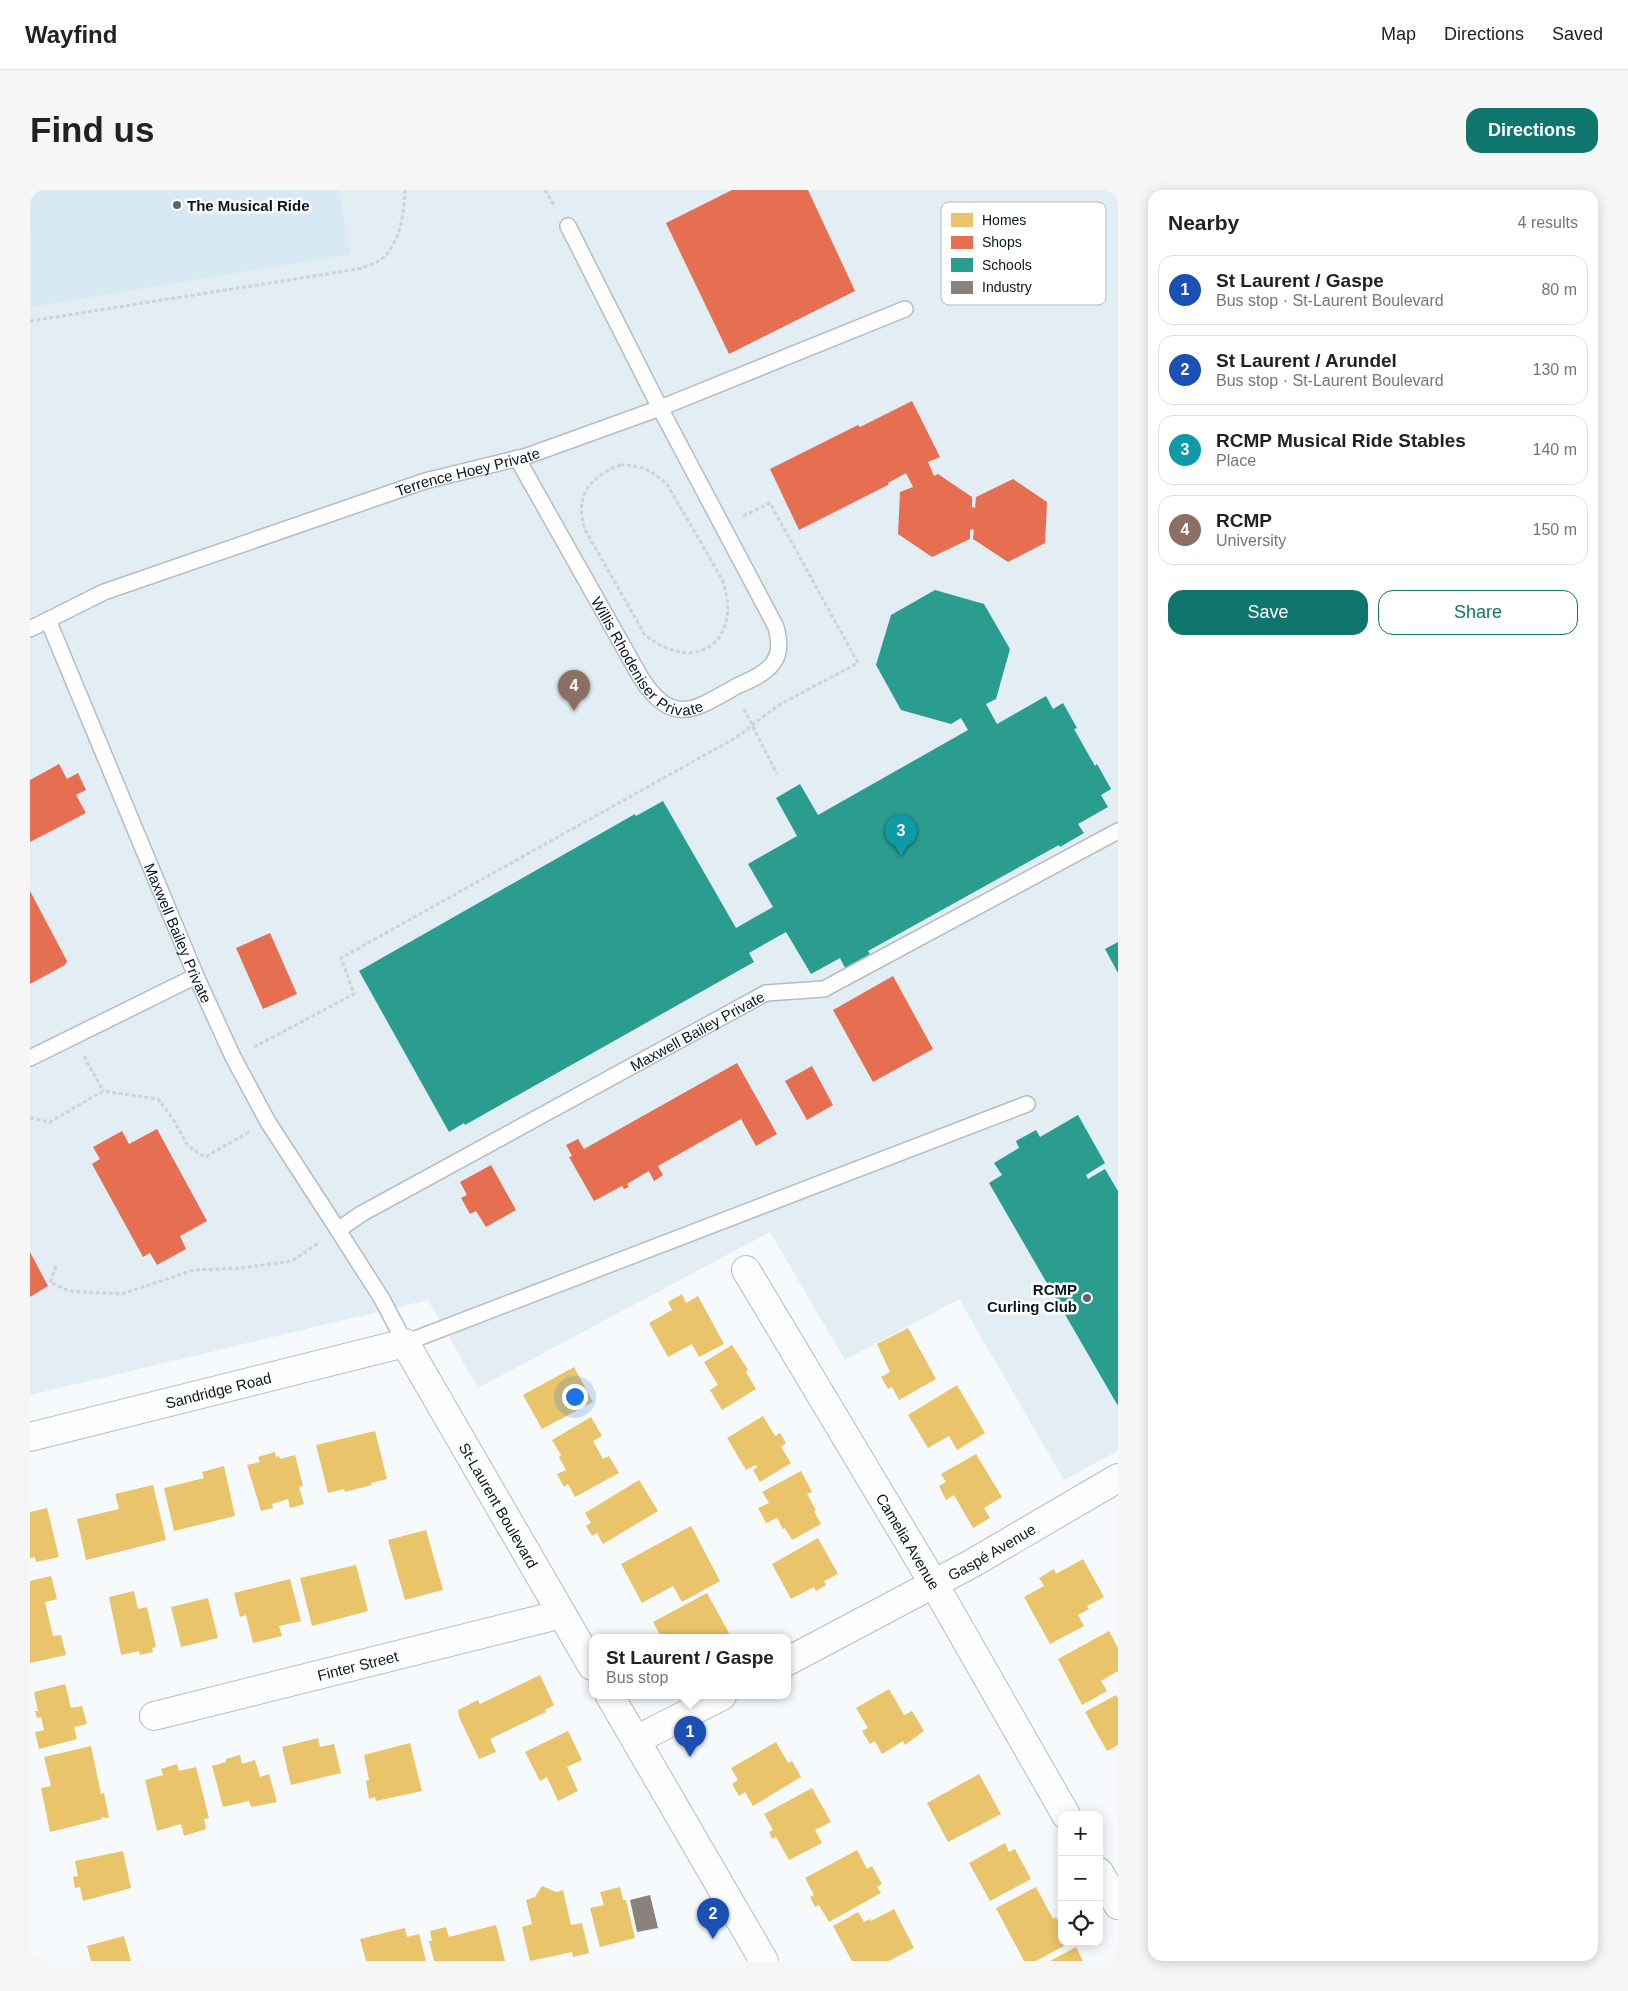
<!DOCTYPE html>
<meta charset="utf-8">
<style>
body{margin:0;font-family:Arial,sans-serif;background:#f6f6f6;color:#222}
.controls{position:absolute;right:15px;bottom:15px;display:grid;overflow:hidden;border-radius:10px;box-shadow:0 2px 12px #0003}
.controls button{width:45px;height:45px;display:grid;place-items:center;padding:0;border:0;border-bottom:1px solid #e0e0e0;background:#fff;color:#222;font:25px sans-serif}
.you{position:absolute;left:544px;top:1206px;width:18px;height:18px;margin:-12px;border:4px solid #fff;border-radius:50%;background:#1a73e8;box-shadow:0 0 0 8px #1a73e833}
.badge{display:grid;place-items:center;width:32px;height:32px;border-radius:50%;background:#0f766e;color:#fff;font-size:16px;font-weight:700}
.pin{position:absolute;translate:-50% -41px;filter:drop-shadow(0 1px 2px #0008)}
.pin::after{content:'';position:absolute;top:26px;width:18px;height:15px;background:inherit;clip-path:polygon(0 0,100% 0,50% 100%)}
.popup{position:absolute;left:559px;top:1444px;width:202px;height:65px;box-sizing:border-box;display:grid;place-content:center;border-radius:10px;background:#fff;filter:drop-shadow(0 1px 4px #0005);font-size:16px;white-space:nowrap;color:#767676}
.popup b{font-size:19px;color:#222}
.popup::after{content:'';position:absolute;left:50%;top:100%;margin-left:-10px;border:10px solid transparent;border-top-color:#fff}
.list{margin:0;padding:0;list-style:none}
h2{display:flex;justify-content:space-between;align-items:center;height:65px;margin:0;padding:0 20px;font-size:21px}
h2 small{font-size:16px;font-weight:400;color:#767676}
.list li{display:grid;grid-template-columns:32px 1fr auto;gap:15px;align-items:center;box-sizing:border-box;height:70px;margin:0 10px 10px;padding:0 10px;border:1px solid #e0e0e0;border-radius:15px}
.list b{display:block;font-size:19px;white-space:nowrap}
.list p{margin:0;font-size:16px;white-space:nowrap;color:#767676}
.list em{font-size:16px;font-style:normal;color:#767676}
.actions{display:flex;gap:10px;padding:15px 20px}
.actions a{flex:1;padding:11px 0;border:1px solid #0f766e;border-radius:15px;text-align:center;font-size:18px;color:#0f766e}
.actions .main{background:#0f766e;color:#fff}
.icon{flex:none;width:28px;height:28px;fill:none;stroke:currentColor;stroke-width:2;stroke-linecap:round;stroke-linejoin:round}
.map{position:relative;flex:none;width:1088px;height:1771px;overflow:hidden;border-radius:15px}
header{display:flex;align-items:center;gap:30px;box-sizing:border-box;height:70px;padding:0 25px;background:#fff;border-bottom:1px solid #e0e0e0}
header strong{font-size:24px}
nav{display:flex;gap:28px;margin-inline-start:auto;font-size:18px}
.intro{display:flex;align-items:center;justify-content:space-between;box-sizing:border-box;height:120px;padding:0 30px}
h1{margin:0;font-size:35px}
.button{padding:12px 22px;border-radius:15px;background:#0f766e;color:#fff;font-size:18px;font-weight:700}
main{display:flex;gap:30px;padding:0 30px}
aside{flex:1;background:#fff;border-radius:15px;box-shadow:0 2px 12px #0003}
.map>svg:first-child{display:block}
</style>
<header>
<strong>Wayfind</strong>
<nav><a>Map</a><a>Directions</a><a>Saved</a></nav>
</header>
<div class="intro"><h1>Find us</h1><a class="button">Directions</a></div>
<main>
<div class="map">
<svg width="1088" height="1771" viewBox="0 0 1088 1771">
<rect width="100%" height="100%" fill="#f6fafc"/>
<!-- built -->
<polygon fill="#e2eef4" points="0,0 1088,0 1088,1261 1034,1290 929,1109 815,1170 740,1042 448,1198 398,1110 0,1205"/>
<!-- green -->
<polygon fill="#d7eaf4" points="0,0 309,0 320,64 1,117"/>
<!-- homes -->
<g fill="#e9c46a">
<polygon points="652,1104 656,1113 668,1106 694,1154 669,1167 662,1154 638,1167 619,1133 642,1120 638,1112"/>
<polygon points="878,1138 906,1189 869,1210 862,1197 858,1199 851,1187 860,1182 847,1154"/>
<polygon points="702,1155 718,1180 716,1182 726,1199 692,1220 680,1200 688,1195 674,1172"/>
<polygon points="544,1177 563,1212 512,1239 493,1205"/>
<polygon points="927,1195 955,1243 927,1260 919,1246 898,1258 878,1225"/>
<polygon points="733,1226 745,1246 750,1243 756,1253 751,1257 761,1273 730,1292 723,1280 727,1277 726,1275 716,1280 697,1248"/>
<polygon points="561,1227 572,1246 563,1251 573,1269 579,1266 589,1283 545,1307 538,1294 534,1297 527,1284 536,1280 529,1267 531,1265 522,1250"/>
<polygon points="345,1241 357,1289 341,1293 342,1295 326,1299 315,1302 314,1299 298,1303 286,1255"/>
<polygon points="245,1262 246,1267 249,1266 250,1269 265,1265 273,1296 269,1297 274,1314 260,1318 258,1309 242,1314 243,1318 231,1321 217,1275 230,1272 228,1267"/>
<polygon points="946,1264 972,1307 954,1318 960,1328 943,1338 924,1305 916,1310 909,1296 916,1292 911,1284"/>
<polygon points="194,1276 205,1326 144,1341 134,1298 174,1288 172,1282"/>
<polygon points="771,1281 782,1302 777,1304 786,1320 784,1321 791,1334 762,1350 755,1338 753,1339 747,1328 736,1333 728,1318 739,1313 732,1302"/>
<polygon points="609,1290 628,1321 573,1354 567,1343 562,1346 556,1336 561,1333 555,1323"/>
<polygon points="123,1295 136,1350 56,1370 47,1329 89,1319 85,1304"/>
<polygon points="17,1318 29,1367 6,1372 5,1367 0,1368 0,1322"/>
<polygon points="661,1336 690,1391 652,1412 643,1396 612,1413 591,1374"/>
<polygon points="396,1340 413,1400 375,1410 358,1350"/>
<polygon points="788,1348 808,1384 794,1391 796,1395 786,1401 784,1397 761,1409 742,1374"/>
<polygon points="1053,1369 1074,1407 1057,1416 1059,1419 1048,1425 1054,1436 1020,1454 994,1407 1014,1396 1009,1388 1024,1379 1026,1384"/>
<polygon points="326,1375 338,1421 282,1436 270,1388"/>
<polygon points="21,1386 27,1409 15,1412 23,1446 31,1445 36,1465 0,1473 0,1391"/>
<polygon points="260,1389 271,1431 249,1436 252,1446 223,1453 216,1425 210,1427 204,1403"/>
<polygon points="104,1401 108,1419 117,1417 126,1457 122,1458 123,1462 110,1465 109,1461 91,1465 79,1407"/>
<polygon points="677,1403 699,1443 689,1448 632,1448 623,1432"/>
<polygon points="178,1408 188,1448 151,1457 141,1417"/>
<polygon points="1079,1441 1088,1458 1088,1481 1071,1491 1077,1501 1052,1515 1028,1469"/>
<polygon points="510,1485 524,1515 515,1520 516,1522 460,1549 466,1562 449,1569 429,1527 428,1520 448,1510 450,1514"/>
<polygon points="35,1494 41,1518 52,1516 57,1534 44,1537 47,1549 9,1559 5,1542 14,1540 11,1527 7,1528 5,1521 8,1521 4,1502"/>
<polygon points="859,1499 874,1525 882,1521 894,1541 875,1555 873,1551 852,1564 845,1551 840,1554 832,1541 838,1538 826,1518"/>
<polygon points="1086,1505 1088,1508 1088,1555 1077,1561 1055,1522"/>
<polygon points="538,1541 552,1570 537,1577 548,1601 528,1611 517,1587 510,1591 495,1562"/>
<polygon points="288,1548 290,1557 304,1554 311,1583 261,1595 252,1557"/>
<polygon points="746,1552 758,1573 762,1571 771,1587 723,1616 715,1602 709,1606 702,1594 708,1590 701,1578"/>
<polygon points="380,1553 392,1601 346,1611 345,1607 339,1609 336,1591 339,1590 334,1565"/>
<polygon points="61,1556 71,1604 74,1603 79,1628 71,1627 72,1629 20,1642 11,1598 21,1596 14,1567"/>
<polygon points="210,1565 212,1574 225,1570 230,1587 239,1584 247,1612 221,1617 219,1611 193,1617 182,1576 196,1572 196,1569"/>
<polygon points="147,1574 149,1581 166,1577 179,1628 174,1629 176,1639 154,1646 151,1634 127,1641 115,1590 133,1585 131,1579"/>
<polygon points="949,1584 971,1624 918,1652 897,1613"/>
<polygon points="782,1598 801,1632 785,1640 792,1653 759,1670 746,1647 742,1649 739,1642 743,1640 734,1624"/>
<polygon points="975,1653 979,1662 985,1659 1001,1689 960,1711 939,1673"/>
<polygon points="827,1660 837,1679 842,1676 852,1694 847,1697 851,1703 799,1732 789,1715 785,1717 780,1707 784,1705 775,1688"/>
<polygon points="93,1661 101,1698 53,1711 50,1697 45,1698 43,1687 48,1686 45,1671"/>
<polygon points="512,1696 526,1702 533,1700 541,1735 552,1733 559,1763 543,1767 542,1762 500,1771 492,1737 502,1734 496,1710 505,1707"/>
<polygon points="590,1697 593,1710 596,1710 605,1748 570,1757 560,1718 574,1715 570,1702"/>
<polygon points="1006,1697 1023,1729 1026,1727 1032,1738 1032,1752 1041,1752 1006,1771 994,1771 966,1718"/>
<polygon points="864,1719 884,1758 859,1771 822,1771 803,1736 828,1722 834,1732 840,1729 841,1731"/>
<polygon points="466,1735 475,1771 404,1771 399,1751 402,1751 400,1741 416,1737 419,1747"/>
<polygon points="375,1738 377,1747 389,1744 396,1771 336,1771 330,1749"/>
<polygon points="94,1746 101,1771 61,1771 57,1756"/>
<polygon points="1046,1757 1053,1771 1020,1771"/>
</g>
<!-- shops -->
<g fill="#e76f51">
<polygon points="702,0 778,0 825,101 699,164 636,33"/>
<polygon points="882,211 910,267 898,272 904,286 908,284 942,307 942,317 945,318 946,307 983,289 1017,312 1015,353 978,372 943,349 944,340 940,339 940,349 902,367 868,344 870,302 883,297 876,283 858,293 858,295 769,340 740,279 828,235 830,237"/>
<polygon points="29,574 37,589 48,583 56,600 46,605 56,623 0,652 0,590"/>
<polygon points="0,701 37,771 35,775 0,794"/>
<polygon points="240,743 267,804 233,819 206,758"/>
<polygon points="863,786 903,859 843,892 803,820"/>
<polygon points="707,873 747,944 726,956 711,929 628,976 633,985 624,991 619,981 597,994 599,997 594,999 592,996 564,1011 539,967 542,966 536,955 548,949 554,959"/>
<polygon points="782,876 803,915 777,930 755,891"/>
<polygon points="127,939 177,1031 150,1046 156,1059 127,1075 120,1063 113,1067 62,974 70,969 63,957 92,941 99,954"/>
<polygon points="461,975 486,1020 456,1037 446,1021 440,1024 431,1008 437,1005 430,992"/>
<polygon points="0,1062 18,1096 0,1107"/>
</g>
<!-- schools -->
<g fill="#2a9d8f">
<polygon points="905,400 954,414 980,459 966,509 956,514 967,534 1016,506 1023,519 1033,513 1047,538 1044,539 1065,576 1067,574 1081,599 1071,605 1078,617 1048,634 1054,643 1030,657 1029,655 838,761 840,764 815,778 810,768 781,784 756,742 719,763 724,772 435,935 434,933 419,942 329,781 605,624 606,626 633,611 706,738 743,717 718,674 767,646 746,608 770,594 788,625 938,540 931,528 921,534 871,520 846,475 861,425"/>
<polygon points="1088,752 1088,783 1075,759"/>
<polygon points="1048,925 1075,973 1056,985 1058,989 1075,979 1088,1001 1088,1216 959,993 972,985 964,973 989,958 986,951 1006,940 1010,947"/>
</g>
<!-- industry -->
<polygon fill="#8a817c" points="620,1705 628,1738 607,1742 600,1710"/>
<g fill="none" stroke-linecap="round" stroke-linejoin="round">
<!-- service casing -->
<g stroke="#b4bdc2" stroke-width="18">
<g id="service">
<path id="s1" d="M487,268L611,488C643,538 666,519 707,496C720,490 738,483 745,470C751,460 749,448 746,437L630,218L538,36"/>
<path id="s2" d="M18,430L166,786L203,867L238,932L308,1040L331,1024L736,803L794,799L1088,641"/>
<path id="s3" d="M0,439L74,402L395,291L497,266L630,218L875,119"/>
<polyline points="0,868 166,786"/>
<polyline points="308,1040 352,1109 375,1153 997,914"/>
</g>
</g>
<!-- minor casing -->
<g stroke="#b4bdc2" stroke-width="30">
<g id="minor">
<path id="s4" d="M716,1080L904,1394L1036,1625"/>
<path id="s5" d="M758,1471L941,1374L1088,1288"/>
<path id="s6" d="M124,1526L532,1424"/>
<polyline points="606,1550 692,1506"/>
<polyline points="1069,1682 1088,1715"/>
</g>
</g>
<!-- tertiary casing -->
<g stroke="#b4bdc2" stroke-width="30">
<g id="tertiary">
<path id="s7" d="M0,1247L375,1153L562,1476"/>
<polyline points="580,1506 734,1771"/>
</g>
</g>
<!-- path -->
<g stroke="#d0d2d3" stroke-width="3" stroke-dasharray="4 2.5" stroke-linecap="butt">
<polyline points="515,0 525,17"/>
<path d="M0,131L328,79C334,77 341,75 347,72C370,58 374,24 375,0"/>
<path d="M590,275C611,275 624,281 638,296L692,389C714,450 667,486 615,445L555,340C544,305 559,288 590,275Z"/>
<polyline points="714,519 747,584"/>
<polyline points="224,857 324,804 311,768 707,547 747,516 828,473 740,313 713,326"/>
<polyline points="54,866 73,901"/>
<polyline points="0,928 20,932 73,901 128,909 143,929 158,956 175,967 219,942"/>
<polyline points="26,1076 20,1092 39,1101 92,1104 164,1080 212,1078 262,1071 290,1052"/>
</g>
<!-- service -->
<use href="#service" stroke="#fefeff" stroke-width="15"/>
<!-- minor -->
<use href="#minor" stroke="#fefeff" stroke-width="28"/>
<!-- tertiary -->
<use href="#tertiary" stroke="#fefeff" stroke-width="28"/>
</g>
<!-- markers -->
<g fill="#5b666c" stroke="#fff" stroke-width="2">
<circle cx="147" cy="15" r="5"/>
<circle cx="1057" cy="1108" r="5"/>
</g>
<g text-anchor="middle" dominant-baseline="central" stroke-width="5" stroke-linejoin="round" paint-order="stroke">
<!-- poi labels -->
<g font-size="15" font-weight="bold" fill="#08171e" stroke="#fff" text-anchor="start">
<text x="157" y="15">The Musical Ride</text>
<text x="1047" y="1099" text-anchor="end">RCMP<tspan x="1047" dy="17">Curling Club</tspan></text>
</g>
<!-- street labels -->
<g font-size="15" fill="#08171e" stroke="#fff">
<text stroke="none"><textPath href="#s3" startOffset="466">Terrence Hoey Private</textPath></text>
<text stroke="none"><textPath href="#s1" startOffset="244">Willis Rhodeniser Private</textPath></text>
<text stroke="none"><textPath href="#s2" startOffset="339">Maxwell Bailey Private</textPath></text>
<text stroke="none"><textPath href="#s2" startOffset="1088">Maxwell Bailey Private</textPath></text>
<text stroke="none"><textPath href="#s7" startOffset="194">Sandridge Road</textPath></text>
<text stroke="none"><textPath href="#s7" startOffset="574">St-Laurent Boulevard</textPath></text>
<text stroke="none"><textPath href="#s4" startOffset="316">Camelia Avenue</textPath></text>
<text stroke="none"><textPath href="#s5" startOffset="231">Gaspé Avenue</textPath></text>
<text stroke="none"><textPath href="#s6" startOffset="210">Finter Street</textPath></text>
</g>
</g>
<!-- legend -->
<rect x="911" y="12" width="165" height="103" rx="8" fill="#fff" stroke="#b5b9bc" stroke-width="1"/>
<rect x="921" y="23" width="22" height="14" fill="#e9c46a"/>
<rect x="921" y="46" width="22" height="13" fill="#e76f51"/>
<rect x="921" y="68" width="22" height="14" fill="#2a9d8f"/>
<rect x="921" y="91" width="22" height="13" fill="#8a817c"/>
<g font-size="14" fill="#08171e">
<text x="952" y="35">Homes</text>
<text x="952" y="57">Shops</text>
<text x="952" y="80">Schools</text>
<text x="952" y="102">Industry</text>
</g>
</svg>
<div class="controls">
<button>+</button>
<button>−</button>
<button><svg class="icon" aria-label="locate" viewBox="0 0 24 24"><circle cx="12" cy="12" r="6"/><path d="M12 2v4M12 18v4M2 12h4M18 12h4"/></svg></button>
</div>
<div class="you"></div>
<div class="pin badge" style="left:660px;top:1567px;background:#1a4fb4">1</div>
<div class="popup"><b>St Laurent / Gaspe</b>Bus stop</div>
<div class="pin badge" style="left:683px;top:1749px;background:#1a4fb4">2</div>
<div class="pin badge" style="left:871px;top:666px;background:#0f9aa8">3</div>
<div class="pin badge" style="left:544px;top:521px;background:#8d6e63">4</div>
</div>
<aside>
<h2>Nearby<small>4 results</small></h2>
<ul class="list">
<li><span class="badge" style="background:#1a4fb4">1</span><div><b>St Laurent / Gaspe</b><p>Bus stop · St-Laurent Boulevard</p></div><em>80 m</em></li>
<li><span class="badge" style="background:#1a4fb4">2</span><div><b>St Laurent / Arundel</b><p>Bus stop · St-Laurent Boulevard</p></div><em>130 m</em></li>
<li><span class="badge" style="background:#0f9aa8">3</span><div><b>RCMP Musical Ride Stables</b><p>Place</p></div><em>140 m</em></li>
<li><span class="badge" style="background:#8d6e63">4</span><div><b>RCMP</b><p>University</p></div><em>150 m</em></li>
</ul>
<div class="actions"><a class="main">Save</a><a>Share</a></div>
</aside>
</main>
